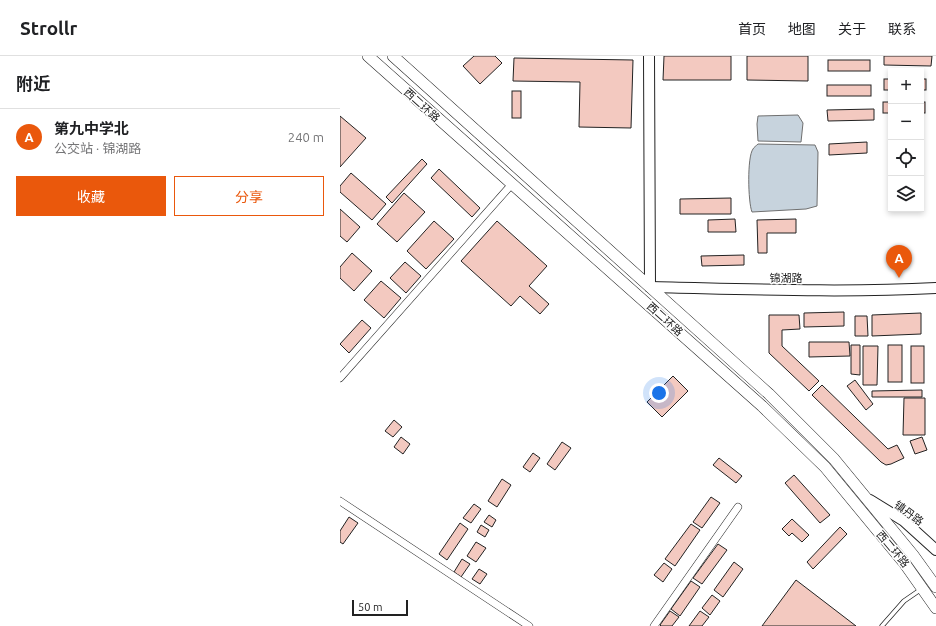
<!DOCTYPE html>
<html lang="zh">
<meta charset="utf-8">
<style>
body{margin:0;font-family:Ubuntu,"Noto Sans SC",sans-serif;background:#f6f6f6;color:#202124}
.controls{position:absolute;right:12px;top:12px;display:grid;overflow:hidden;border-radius:0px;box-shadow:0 2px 6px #0003}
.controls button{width:36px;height:36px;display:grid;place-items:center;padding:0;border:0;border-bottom:1px solid #e0e0e0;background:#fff;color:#202124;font:20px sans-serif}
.scale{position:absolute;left:12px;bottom:10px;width:56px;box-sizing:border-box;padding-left:4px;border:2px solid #222;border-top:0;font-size:11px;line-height:14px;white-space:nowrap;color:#222;-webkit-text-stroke:3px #fff;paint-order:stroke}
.you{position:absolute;left:319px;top:337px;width:14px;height:14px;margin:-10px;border:3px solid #fff;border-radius:50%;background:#1a73e8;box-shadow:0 0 0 6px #1a73e833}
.badge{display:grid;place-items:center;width:26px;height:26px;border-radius:50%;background:#ea580c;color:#fff;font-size:13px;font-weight:700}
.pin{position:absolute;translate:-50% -33px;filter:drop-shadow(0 1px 2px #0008)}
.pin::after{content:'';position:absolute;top:21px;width:14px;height:12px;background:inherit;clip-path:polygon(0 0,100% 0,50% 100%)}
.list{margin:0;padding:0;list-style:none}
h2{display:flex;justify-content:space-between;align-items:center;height:52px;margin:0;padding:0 16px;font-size:17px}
h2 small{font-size:13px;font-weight:400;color:#757577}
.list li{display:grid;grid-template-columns:26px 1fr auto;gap:12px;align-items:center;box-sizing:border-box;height:56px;padding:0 16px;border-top:1px solid #e0e0e0}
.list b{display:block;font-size:15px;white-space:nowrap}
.list p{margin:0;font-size:13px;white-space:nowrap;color:#757577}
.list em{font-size:13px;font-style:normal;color:#757577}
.actions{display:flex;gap:8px;padding:12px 16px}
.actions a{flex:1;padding:9px 0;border:1px solid #ea580c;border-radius:0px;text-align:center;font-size:14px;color:#ea580c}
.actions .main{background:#ea580c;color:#fff}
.icon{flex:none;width:22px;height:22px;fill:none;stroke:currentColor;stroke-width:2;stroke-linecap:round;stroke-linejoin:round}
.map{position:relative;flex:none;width:596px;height:570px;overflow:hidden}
header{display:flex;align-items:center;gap:24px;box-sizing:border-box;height:56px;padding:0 20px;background:#fff;border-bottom:1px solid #e0e0e0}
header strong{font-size:19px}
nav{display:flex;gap:22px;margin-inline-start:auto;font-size:14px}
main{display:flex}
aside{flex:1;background:#fff}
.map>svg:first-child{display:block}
</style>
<header>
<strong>Strollr</strong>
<nav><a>首页</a><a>地图</a><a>关于</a><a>联系</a></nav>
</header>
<main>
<aside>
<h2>附近<small></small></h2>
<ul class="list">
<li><span class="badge">A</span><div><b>第九中学北</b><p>公交站 · 锦湖路</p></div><em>240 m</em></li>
</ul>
<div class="actions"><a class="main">收藏</a><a>分享</a></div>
</aside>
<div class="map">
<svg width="596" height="570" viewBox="0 0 596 570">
<rect width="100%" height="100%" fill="#fff"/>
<!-- water -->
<g fill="#c7d3dd" stroke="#6f6f6f">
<polygon points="458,59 463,67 461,86 418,85 417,68 418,60"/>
<path d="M418,88L475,89L478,96L477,150L466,153L412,156C408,146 407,101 413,93C414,91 416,90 418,88Z"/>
</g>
<!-- building -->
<g fill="#f3c9c0" stroke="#222">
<polygon points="134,0 155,0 162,7 140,28 123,10"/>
<polygon points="324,0 391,0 391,24 323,24"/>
<polygon points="407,0 468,0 468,25 407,24"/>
<polygon points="544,0 592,0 591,10 544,9"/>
<polygon points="174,2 293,4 291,72 239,71 240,26 173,25"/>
<rect x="488" y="4" width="42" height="11"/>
<rect x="544" y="23" width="7" height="11"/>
<rect x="581" y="23" width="5" height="11"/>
<rect x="487" y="29" width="44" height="11"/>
<rect x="172" y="35" width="9" height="27"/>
<rect x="543" y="46" width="8" height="11"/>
<rect x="581" y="46" width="4" height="11"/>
<polygon points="534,53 534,64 488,65 487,54"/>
<polygon points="0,60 26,82 0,111"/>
<polygon points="527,86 527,97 489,99 489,88"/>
<polygon points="82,103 87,108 52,147 46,141"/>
<polygon points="99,113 140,152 132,161 91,122"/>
<polygon points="11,117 46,148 32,164 0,136 0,130"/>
<polygon points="64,137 85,156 57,186 37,168"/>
<polygon points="391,142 391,158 340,158 340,143"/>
<polygon points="0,153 20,171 7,186 0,180"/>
<polygon points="395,163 396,176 368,176 368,164"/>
<polygon points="456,163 456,177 427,177 427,197 418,197 417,164"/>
<polygon points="94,165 114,183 86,213 67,195"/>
<polygon points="157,165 207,210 189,230 209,248 200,258 180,240 171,250 121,205"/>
<polygon points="12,197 32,215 14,235 0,222 0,211"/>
<polygon points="404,199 404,209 362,210 361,200"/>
<polygon points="65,206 81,220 66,237 50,222"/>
<polygon points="41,225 61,242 44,262 24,244"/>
<polygon points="504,256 504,270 464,271 464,257"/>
<polygon points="581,257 581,278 532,280 532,259"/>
<polygon points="429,259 459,259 460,273 442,274 442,290 479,325 469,335 429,297"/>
<polygon points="515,260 527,260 528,280 515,280"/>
<polygon points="22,264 31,272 9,297 0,288"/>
<polygon points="469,286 509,286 510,300 469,301"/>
<polygon points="511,289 520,289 520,319 511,318"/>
<rect x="548" y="289" width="14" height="37"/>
<polygon points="523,290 538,290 537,329 523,329"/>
<rect x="571" y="290" width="13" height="37"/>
<polygon points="333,320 348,335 322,361 307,346"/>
<polygon points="515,324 533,348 526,354 507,330"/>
<polygon points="482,329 548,393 557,389 564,402 551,408 546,409 541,406 472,339"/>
<polygon points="582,334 582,341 532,341 532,335"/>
<polygon points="564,342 585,342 585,379 563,379"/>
<polygon points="54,364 62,371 53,381 45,375"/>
<polygon points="61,381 70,388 63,398 54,391"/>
<polygon points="582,381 587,394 575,398 570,385"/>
<polygon points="222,386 231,392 215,414 207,408"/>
<polygon points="193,397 200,402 190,416 183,411"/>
<polygon points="379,402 402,420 396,427 373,409"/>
<polygon points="454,419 490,459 480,467 445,427"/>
<polygon points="162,423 171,429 157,451 148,445"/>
<polygon points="371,441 380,447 362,472 353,466"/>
<polygon points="134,448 141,453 131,467 123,462"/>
<polygon points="149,459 156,464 152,471 144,466"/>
<polygon points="9,461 18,467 3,488 0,486 0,475"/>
<polygon points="452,463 469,479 462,486 452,477 449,480 442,473"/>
<polygon points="120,467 128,473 107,504 99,498"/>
<polygon points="351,468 360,474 335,510 325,503"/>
<polygon points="141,469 149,474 145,481 137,476"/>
<polygon points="500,471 507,478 473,513 467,506"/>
<polygon points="136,486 146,492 136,506 127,500"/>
<polygon points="378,488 387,494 362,528 353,522"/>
<polygon points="122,503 130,508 121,521 114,516"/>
<polygon points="394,506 403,513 383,541 374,534"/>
<polygon points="324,507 332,513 323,526 314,519"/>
<polygon points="139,513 147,518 140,528 132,523"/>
<polygon points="456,524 516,570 422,570"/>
<polygon points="351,525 360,531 340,560 331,553"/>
<polygon points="372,539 380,545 370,559 362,552"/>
<polygon points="330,555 339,561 332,570 321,570 320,569"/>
<polygon points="360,555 369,561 362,570 349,570"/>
</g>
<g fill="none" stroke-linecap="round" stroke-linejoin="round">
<!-- lane casing -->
<g stroke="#222" stroke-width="5">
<polyline id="lane" points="542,570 564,545 580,534"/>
</g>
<!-- street casing -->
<g stroke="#222" stroke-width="8">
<g id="street">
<polyline points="0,322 172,128"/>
<polyline points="0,445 189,570"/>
<polyline points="314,570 398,451"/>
</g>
</g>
<!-- secondary casing -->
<g stroke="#222" stroke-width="12">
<g id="secondary">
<polyline points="309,0 310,231"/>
<path d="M310,231C406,233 501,237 596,232"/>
<polyline points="530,444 564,465 596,494"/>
</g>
</g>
<!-- primary casing -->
<g stroke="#222" stroke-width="12">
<g id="primary">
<polyline points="28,0 422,350 485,411 565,508 596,552"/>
<polyline points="53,0 429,338 494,403 573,499 596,531"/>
</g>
</g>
<!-- lane -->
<use href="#lane" stroke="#fff" stroke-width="3.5"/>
<!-- street -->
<use href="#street" stroke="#fff" stroke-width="7"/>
<!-- secondary -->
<use href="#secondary" stroke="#fff" stroke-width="10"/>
<!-- primary -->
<use href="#primary" stroke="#fff" stroke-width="11"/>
</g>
<g text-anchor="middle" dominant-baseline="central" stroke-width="3" stroke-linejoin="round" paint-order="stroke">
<!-- street labels -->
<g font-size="11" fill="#222" stroke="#fff">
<text transform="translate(82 49) rotate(42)">西二环路</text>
<text x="446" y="222">锦湖路</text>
<text transform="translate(325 263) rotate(42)">西二环路</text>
<text transform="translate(569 457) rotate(36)">镇丹路</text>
<text transform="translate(553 493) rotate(50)">西二环路</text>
</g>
</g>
</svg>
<div class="controls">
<button>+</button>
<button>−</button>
<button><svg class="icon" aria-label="locate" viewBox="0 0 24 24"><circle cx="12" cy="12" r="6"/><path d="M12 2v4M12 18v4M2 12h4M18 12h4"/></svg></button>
<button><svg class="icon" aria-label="layers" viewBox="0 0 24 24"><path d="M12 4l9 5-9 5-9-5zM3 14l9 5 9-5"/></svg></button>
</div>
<div class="scale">50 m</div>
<div class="you"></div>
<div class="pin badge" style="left:559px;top:222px">A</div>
</div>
</main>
